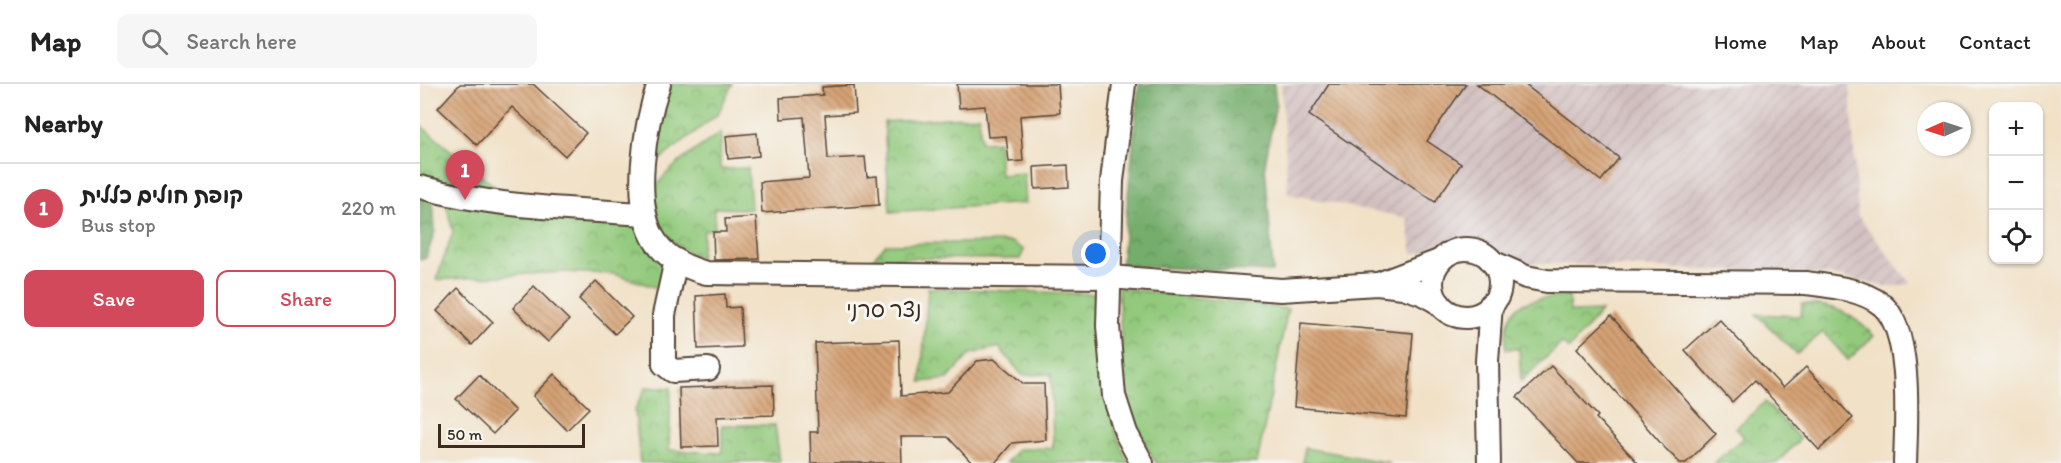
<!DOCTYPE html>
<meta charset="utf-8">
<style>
body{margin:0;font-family:Itim,"Playpen Sans Hebrew",sans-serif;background:#f6f6f6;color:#222}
.controls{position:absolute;right:18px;top:18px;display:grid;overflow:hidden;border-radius:12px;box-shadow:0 2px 4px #0004}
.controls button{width:54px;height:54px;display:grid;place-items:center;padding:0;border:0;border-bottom:2px solid #e0e0e0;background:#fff;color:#222;font:30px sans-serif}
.compass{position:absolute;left:1497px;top:18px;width:54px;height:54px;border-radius:50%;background:#fff;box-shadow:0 2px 4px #0004;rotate:267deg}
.scale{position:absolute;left:18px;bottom:15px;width:147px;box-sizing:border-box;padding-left:6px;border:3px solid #3b2a1e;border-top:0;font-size:16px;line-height:21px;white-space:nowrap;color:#3b2a1e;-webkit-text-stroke:4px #f6f6f2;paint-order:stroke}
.you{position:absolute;left:676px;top:170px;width:21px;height:21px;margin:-15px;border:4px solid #fff;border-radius:50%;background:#1a73e8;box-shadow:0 0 0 9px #1a73e833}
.badge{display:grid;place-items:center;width:39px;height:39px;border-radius:50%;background:#d1495b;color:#fff;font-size:20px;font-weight:700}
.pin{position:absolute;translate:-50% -50px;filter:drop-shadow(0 2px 3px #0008)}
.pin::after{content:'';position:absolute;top:32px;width:21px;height:18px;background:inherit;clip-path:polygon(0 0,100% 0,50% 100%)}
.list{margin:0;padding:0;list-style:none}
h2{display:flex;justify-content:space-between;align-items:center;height:78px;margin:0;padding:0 24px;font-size:26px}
h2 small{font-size:20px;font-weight:400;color:#767676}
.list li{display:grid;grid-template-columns:39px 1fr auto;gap:18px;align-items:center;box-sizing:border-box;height:90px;padding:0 24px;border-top:2px solid #e0e0e0}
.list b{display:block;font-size:22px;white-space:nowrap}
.list p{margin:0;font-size:20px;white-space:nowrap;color:#767676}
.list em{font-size:20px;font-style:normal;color:#767676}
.actions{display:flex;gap:12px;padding:18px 24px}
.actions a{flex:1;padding:14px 0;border:2px solid #d1495b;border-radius:12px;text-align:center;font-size:21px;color:#d1495b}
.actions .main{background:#d1495b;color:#fff}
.icon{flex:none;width:33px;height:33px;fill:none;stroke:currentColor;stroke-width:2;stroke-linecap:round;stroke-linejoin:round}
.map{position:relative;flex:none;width:1641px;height:379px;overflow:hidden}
header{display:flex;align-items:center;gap:36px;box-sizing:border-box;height:84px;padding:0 30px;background:#fff;border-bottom:2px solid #e0e0e0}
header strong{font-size:28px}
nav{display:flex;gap:33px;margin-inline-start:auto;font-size:21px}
.search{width:420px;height:54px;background:#f6f6f6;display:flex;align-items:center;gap:15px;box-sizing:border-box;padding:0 21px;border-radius:12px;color:#767676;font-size:22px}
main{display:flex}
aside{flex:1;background:#fff}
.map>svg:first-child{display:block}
</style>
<header>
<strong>Map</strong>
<div class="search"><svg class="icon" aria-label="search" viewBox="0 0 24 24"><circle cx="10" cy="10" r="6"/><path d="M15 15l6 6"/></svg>Search here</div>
<nav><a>Home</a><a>Map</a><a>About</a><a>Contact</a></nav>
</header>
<main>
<aside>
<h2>Nearby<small></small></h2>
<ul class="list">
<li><span class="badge">1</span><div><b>קופת חולים כללית</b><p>Bus stop</p></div><em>220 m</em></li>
</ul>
<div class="actions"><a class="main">Save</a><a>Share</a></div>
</aside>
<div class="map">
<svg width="1641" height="379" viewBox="0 0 1641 379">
<defs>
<pattern id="industrial-furrows" width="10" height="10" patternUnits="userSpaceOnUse" patternTransform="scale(1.5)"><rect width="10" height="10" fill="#d1bfbf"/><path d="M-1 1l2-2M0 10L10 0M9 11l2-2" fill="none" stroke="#b4a4a4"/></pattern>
<pattern id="forest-crowns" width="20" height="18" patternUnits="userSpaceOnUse" patternTransform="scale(1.5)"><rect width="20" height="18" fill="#75ad6c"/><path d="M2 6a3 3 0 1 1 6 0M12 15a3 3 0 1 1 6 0" fill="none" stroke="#618d58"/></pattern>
<pattern id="park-crowns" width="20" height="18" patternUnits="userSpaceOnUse" patternTransform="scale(1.5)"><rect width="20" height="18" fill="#92c97c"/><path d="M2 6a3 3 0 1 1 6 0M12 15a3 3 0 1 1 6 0" fill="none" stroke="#78a365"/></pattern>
<pattern id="building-back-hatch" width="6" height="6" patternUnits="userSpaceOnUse" patternTransform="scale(1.5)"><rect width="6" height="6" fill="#d5a274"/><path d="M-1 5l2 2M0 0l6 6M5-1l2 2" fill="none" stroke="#ae845f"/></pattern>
</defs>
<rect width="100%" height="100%" fill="#f6f6f2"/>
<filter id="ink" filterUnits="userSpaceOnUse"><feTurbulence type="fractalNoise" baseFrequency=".0167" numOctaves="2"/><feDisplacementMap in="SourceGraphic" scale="12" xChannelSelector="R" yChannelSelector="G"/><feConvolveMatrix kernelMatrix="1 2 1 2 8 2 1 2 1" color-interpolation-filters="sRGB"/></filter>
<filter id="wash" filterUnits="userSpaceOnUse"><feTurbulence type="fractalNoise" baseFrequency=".008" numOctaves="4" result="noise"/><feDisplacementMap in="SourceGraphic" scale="24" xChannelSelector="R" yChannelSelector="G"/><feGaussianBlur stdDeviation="1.35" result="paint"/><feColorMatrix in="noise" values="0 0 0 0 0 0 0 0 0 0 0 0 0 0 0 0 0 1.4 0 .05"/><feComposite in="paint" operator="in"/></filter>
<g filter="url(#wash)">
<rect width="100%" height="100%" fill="#f1e1c7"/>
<!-- industrial -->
<polygon fill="url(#industrial-furrows)" points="861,0 1430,0 1438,132 1491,200 1466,203 1412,191 1110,179 1089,176 1071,162 1050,158 1030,159 1014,166 993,170 987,134 868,110"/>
<!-- green -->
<polygon fill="#92c97c" stroke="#667a4d" stroke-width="1.5" points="885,364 971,379 882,379"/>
<!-- forest -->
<g fill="url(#forest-crowns)" stroke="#586c45" stroke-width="1.5">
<polygon points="719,0 854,0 856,19 845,80 853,188 701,182"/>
<polygon points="0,111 13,114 15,147 6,174 0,176"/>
</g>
<!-- park -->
<g fill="url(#park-crowns)" stroke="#667a4d" stroke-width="1.5">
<polygon points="245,0 312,0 298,30 229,84"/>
<polygon points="559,32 561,58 578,57 580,91 604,89 606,119 470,128 464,38"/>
<polygon points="0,41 79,106 0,96"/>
<path d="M301,48L300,85L328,84L331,125L294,124L295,145L284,146L280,174C255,162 237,150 236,120C235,116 234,110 235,106C242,86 284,61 301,48Z"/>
<polygon points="26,119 211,134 236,173 248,182 241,205 194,190 141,188 16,196 33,148"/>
<polygon points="592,158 604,166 600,175 453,174 466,160"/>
<path d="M508,204L679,210C683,269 680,326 709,379H586L598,365L633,364L631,290L602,291L579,263L550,270L528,295L501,298Z"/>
<polygon points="698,204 868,225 837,379 736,379 711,333 704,296"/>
<path d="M1149,211L1150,228L1181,227L1149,265L1142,259L1101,297L1099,265H1086C1084,214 1106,217 1149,211Z"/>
<path d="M1382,220C1413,219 1433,230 1454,252L1428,276L1403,248L1377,270L1336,230L1381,232Z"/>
<polygon points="226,303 251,304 249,366 302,369 302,341 355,341 360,377 220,379 215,326"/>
<polygon points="1345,318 1380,355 1357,379 1294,379 1324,353 1316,344"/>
</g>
<g id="blocks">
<!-- building -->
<g fill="url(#building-back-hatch)">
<polygon points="40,0 113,0 166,49 145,72 92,23 57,61 18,24"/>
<polygon points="537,0 638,0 640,29 600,32 603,77 589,78 586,52 568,53 565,22 539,24"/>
<polygon points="909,0 1046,0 1007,57 1041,80 1015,118 889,31"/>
<polygon points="1057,0 1104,0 1199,74 1181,97"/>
<polygon points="434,1 436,29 405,31 408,75 445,73 447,93 457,92 459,121 342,129 340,98 389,94 384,33 361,35 360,14 403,11 402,3"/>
<polygon points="337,49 339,72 308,75 306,52"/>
<polygon points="648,81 649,103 615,105 614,83"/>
<polygon points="336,133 339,175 294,176 293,148 306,148 305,135"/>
<polygon points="176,197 212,233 195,250 159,215"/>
<polygon points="114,202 149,236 128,258 93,224"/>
<polygon points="38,204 73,238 52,261 17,227"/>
<polygon points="305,210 306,224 320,223 322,263 278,265 276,212"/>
<polygon points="1191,232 1296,350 1266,379 1260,379 1245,364 1157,264"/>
<polygon points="1299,235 1363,304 1386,283 1433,334 1399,366 1335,296 1312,318 1265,266"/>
<polygon points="881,239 993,249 986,334 874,323"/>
<polygon points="479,256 481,312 528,308 557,277 574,275 604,300 624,300 626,356 592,359 575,379 552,379 528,353 481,353 482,379 391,379 390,348 398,348 395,259"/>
<polygon points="1131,282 1178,332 1176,334 1218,379 1158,379 1127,346 1097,313"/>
<polygon points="134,290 169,324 147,346 113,312"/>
<polygon points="59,291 95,327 73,350 36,315"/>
<polygon points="353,301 354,331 297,333 298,362 261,363 259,304"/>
</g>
</g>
</g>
<g filter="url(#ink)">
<use href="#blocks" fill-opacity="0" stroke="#564537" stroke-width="1.5"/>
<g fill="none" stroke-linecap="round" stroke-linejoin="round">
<!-- minor casing -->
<g stroke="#564537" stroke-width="26">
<g id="minor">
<path d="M239,0C225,40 211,121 236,158C247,175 268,184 286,189L689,193L861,206L957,200L983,203L1001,209L1019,219"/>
<polyline points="704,0 692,97 688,242 694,312 706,349 722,379"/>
<path d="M0,103C72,123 150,125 224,130"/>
<circle cx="1046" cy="199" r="34"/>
<polyline points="256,176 244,231 244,280 253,287 288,285"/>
<path d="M1072,178L1106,193L1127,197L1386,199C1410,202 1442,205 1462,221C1493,247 1486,341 1485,379"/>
<polyline points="961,199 1019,177"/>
<polyline points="1069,379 1067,277 1071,220"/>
</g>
</g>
<!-- minor -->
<use href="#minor" stroke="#fff" stroke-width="22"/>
</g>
</g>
<g text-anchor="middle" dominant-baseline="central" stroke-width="6" stroke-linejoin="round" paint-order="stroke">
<!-- quarter labels -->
<g font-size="22" fill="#3b2a1e" stroke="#f6f6f2">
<text x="464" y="225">נצר סרני</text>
</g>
</g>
</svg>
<div class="controls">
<button>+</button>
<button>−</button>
<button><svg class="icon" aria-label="locate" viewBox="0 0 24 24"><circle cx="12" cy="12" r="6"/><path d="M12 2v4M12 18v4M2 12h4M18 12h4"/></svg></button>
</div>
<svg class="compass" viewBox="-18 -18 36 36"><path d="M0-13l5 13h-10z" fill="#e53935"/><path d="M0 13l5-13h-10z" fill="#767676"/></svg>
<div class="scale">50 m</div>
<div class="you"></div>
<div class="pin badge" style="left:45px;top:116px">1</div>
</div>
</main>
